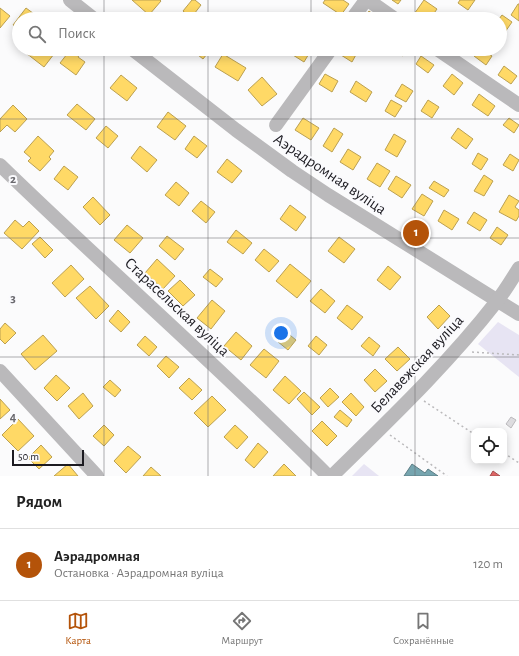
<!DOCTYPE html>
<html lang="ru">
<meta charset="utf-8">
<style>
body{margin:0;font-family:"Alegreya Sans",sans-serif;background:#f2f2f2;color:#222}
.controls{position:absolute;right:12px;bottom:12px;display:grid;overflow:hidden;border-radius:8px;box-shadow:0 2px 10px #0003}
.controls button{width:36px;height:36px;display:grid;place-items:center;padding:0;border:0;border-bottom:1px solid #e0e0e0;background:#fff;color:#222;font:20px sans-serif}
.scale{position:absolute;left:12px;bottom:10px;width:72px;box-sizing:border-box;padding-left:4px;border:2px solid #1c1b21;border-top:0;font-size:11px;line-height:14px;white-space:nowrap;color:#1c1b21;-webkit-text-stroke:3px #fafafd;paint-order:stroke}
.you{position:absolute;left:281px;top:333px;width:14px;height:14px;margin:-10px;border:3px solid #fff;border-radius:50%;background:#1a73e8;box-shadow:0 0 0 6px #1a73e833}
.badge{display:grid;place-items:center;width:26px;height:26px;border-radius:50%;background:#b45309;color:#fff;font-size:13px;font-weight:700}
.pin{position:absolute;translate:-50% -50%;border:2px solid #fff;box-shadow:0 1px 4px #0006}
.list{margin:0;padding:0;list-style:none}
h2{display:flex;justify-content:space-between;align-items:center;height:52px;margin:0;padding:0 16px;font-size:17px}
h2 small{font-size:13px;font-weight:400;color:#767676}
.list li{display:grid;grid-template-columns:26px 1fr auto;gap:12px;align-items:center;box-sizing:border-box;height:72px;padding:0 16px;border-top:1px solid #e0e0e0}
.list b{display:block;font-size:15px;white-space:nowrap}
.list p{margin:0;font-size:13px;white-space:nowrap;color:#767676}
.list em{font-size:13px;font-style:normal;color:#767676}
.icon{flex:none;width:22px;height:22px;fill:none;stroke:currentColor;stroke-width:2;stroke-linecap:round;stroke-linejoin:round}
.map{position:relative;flex:none;width:519px;height:476px;overflow:hidden}
.search{position:absolute;background:#fff;box-shadow:0 2px 10px #0003;left:12px;right:12px;top:12px;height:44px;display:flex;align-items:center;gap:10px;box-sizing:border-box;padding:0 14px;border-radius:22px;color:#767676;font-size:15px}
.sheet{height:124px;background:#fff}
nav{display:flex;justify-content:space-around;align-items:center;box-sizing:border-box;height:56px;border-top:1px solid #e0e0e0;background:#fff;font-size:11px;color:#767676}
nav a{display:grid;justify-items:center;gap:2px}
nav .on{color:#b45309}
.map>svg:first-child{display:block}
</style>
<div class="map">
<svg width="519" height="476" viewBox="0 0 519 476">
<rect width="100%" height="100%" fill="#fbfbfc"/>
<!-- green -->
<g fill="#e7e4f3">
<polygon points="498,322 519,335 519,377 478,344"/>
<polygon points="364,464 379,476 352,476"/>
</g>
<!-- homes -->
<g fill="#ffd966" stroke="#bba051">
<polygon points="132,0 160,0 161,1 149,15"/>
<polygon points="192,0 195,0 201,5 191,18 183,11"/>
<polygon points="325,0 343,0 349,4 341,15 323,3"/>
<polygon points="392,0 401,0 398,4"/>
<polygon points="424,0 437,9 430,19 415,19 412,17"/>
<polygon points="460,0 475,0 468,10 458,3"/>
<polygon points="518,4 519,4 519,21 511,15"/>
<polygon points="0,8 10,16 0,28"/>
<polygon points="26,8 41,19 19,19 19,30 13,25"/>
<polygon points="369,11 379,19 363,19"/>
<polygon points="502,15 512,22 503,35 500,33 500,19 499,19"/>
<polygon points="30,49 47,49 54,54 44,67 26,53"/>
<polygon points="71,49 79,49 82,51 78,57 85,62 76,75 60,63"/>
<polygon points="194,49 211,49 203,59 193,51"/>
<polygon points="285,49 306,49 310,52 304,62 285,50"/>
<polygon points="345,49 355,49 358,51 352,62 341,55"/>
<polygon points="393,49 409,49 403,56"/>
<polygon points="479,49 481,49 492,56 486,65 474,56"/>
<polygon points="223,54 246,68 238,81 215,67"/>
<polygon points="421,56 434,65 428,73 416,64"/>
<polygon points="504,66 517,76 511,84 498,75"/>
<polygon points="325,74 338,81 332,92 319,84"/>
<polygon points="452,74 463,83 454,95 443,86"/>
<polygon points="121,75 137,88 127,101 110,88"/>
<polygon points="262,77 277,94 262,106 248,90"/>
<polygon points="356,81 372,92 366,102 350,92"/>
<polygon points="402,84 413,91 406,102 395,96"/>
<polygon points="479,94 495,106 488,116 472,105"/>
<polygon points="391,100 402,106 395,117 385,111"/>
<polygon points="428,100 439,107 432,118 421,111"/>
<polygon points="77,104 95,119 86,130 67,115"/>
<polygon points="13,105 27,119 15,132 7,125 0,132 0,119"/>
<polygon points="168,112 186,126 175,140 157,127"/>
<polygon points="303,118 319,128 311,140 295,130"/>
<polygon points="509,118 519,125 514,133 503,125"/>
<polygon points="106,126 118,136 108,148 96,138"/>
<polygon points="334,128 343,134 332,152 323,146"/>
<polygon points="458,128 473,139 466,149 451,138"/>
<polygon points="394,134 406,141 397,157 385,150"/>
<polygon points="38,136 54,151 49,157 51,159 40,171 28,161 31,158 24,152"/>
<polygon points="194,136 207,146 197,158 185,149"/>
<polygon points="140,146 157,160 147,172 131,158"/>
<polygon points="348,149 361,157 353,170 340,162"/>
<polygon points="478,153 488,159 481,170 472,164"/>
<polygon points="510,154 519,160 513,171 503,165"/>
<polygon points="227,159 242,171 232,183 217,172"/>
<polygon points="377,163 390,171 380,187 367,179"/>
<polygon points="64,166 78,177 68,190 54,179"/>
<polygon points="484,175 493,181 484,196 474,191"/>
<polygon points="396,176 411,185 402,198 388,189"/>
<polygon points="434,181 449,190 444,197 429,188"/>
<polygon points="176,182 189,193 179,206 165,195"/>
<polygon points="422,194 433,201 424,216 412,209"/>
<polygon points="509,195 519,201 515,207 519,210 519,216 516,221 499,212"/>
<polygon points="93,197 110,215 100,225 83,207"/>
<polygon points="201,201 215,212 206,223 192,211"/>
<polygon points="290,205 306,217 296,231 280,219"/>
<polygon points="444,210 459,219 452,230 438,221"/>
<polygon points="474,212 487,220 480,231 467,223"/>
<polygon points="15,220 23,227 29,221 39,231 22,249 4,233"/>
<polygon points="127,225 143,238 130,253 114,240"/>
<polygon points="497,227 508,235 501,245 490,238"/>
<polygon points="236,230 252,243 243,254 227,242"/>
<polygon points="167,236 184,249 175,260 159,246"/>
<polygon points="40,237 53,250 45,258 32,244"/>
<polygon points="339,237 355,249 344,263 328,251"/>
<polygon points="264,249 279,261 269,272 255,260"/>
<polygon points="157,259 175,276 163,289 145,273"/>
<polygon points="290,264 311,281 297,298 276,281"/>
<polygon points="71,265 84,279 65,297 52,283"/>
<polygon points="388,266 401,277 390,290 377,280"/>
<polygon points="210,269 223,279 216,287 203,277"/>
<polygon points="180,280 195,295 183,306 168,291"/>
<polygon points="90,286 109,306 96,319 76,298"/>
<polygon points="321,289 335,301 325,313 310,301"/>
<polygon points="212,300 225,311 211,329 197,318"/>
<polygon points="347,305 363,317 352,330 337,318"/>
<polygon points="439,305 450,316 438,329 427,317"/>
<polygon points="118,310 130,322 121,332 109,321"/>
<polygon points="5,323 16,333 5,344 0,339 0,329"/>
<polygon points="280,327 296,340 288,350 272,337"/>
<polygon points="236,332 252,346 241,360 224,346"/>
<polygon points="43,335 57,351 35,370 21,354"/>
<polygon points="145,336 157,347 149,356 137,345"/>
<polygon points="316,336 327,345 319,355 308,346"/>
<polygon points="369,337 380,346 373,356 361,346"/>
<polygon points="398,347 410,359 397,371 385,359"/>
<polygon points="264,349 279,361 266,378 250,365"/>
<polygon points="166,356 179,367 169,378 157,366"/>
<polygon points="375,369 387,381 375,392 364,380"/>
<polygon points="56,375 70,388 57,401 44,388"/>
<polygon points="285,376 301,391 289,404 273,390"/>
<polygon points="189,378 202,390 192,400 179,388"/>
<polygon points="110,380 121,390 115,397 103,387"/>
<polygon points="330,388 339,397 328,407 320,398"/>
<polygon points="304,392 320,407 312,415 297,399"/>
<polygon points="83,393 93,406 79,419 68,406"/>
<polygon points="351,393 364,407 356,416 342,402"/>
<polygon points="212,396 226,410 208,427 194,413"/>
<polygon points="0,399 10,410 0,419"/>
<polygon points="340,410 352,420 347,427 334,417"/>
<polygon points="18,419 34,436 18,451 2,435"/>
<polygon points="322,421 337,436 327,446 312,431"/>
<polygon points="104,425 114,435 104,446 93,436"/>
<polygon points="235,425 248,437 237,449 224,437"/>
<polygon points="258,443 268,452 254,468 245,460"/>
<polygon points="41,445 52,457 39,469 28,458"/>
<polygon points="128,446 141,457 126,473 114,461"/>
<polygon points="68,464 78,476 54,476"/>
<polygon points="284,464 296,476 273,476"/>
<polygon points="151,467 161,476 143,476"/>
</g>
<!-- shops -->
<polygon fill="#e06666" stroke="#a55051" points="493,471 500,476 490,476"/>
<!-- public -->
<polygon fill="#76a5af" stroke="#5b7c84" points="412,464 425,473 428,469 438,476 404,476"/>
<!-- building -->
<polygon fill="#dddcdf" stroke="#bbbabd" points="511,417 516,420 511,428 506,424"/>
<g fill="none" stroke-linecap="round" stroke-linejoin="round">
<!-- path -->
<g stroke="#bab9bb" stroke-width="1.5" stroke-dasharray="2 3" stroke-linecap="butt">
<polyline points="472,352 519,355"/>
<polyline points="424,401 474,434"/>
<polyline points="390,435 447,476"/>
<polyline points="504,453 519,463"/>
</g>
<!-- minor -->
<g stroke="#bab9bb" stroke-width="14">
<polyline points="70,0 94,19"/>
<polyline points="368,0 395,19"/>
<polyline points="352,19 366,0"/>
<polyline points="132,49 236,130 292,171 328,195 519,314"/>
<polyline points="437,49 519,105"/>
<polyline points="276,125 331,49"/>
<path d="M0,165C108,270 222,369 328,476"/>
<polyline points="0,371 97,476"/>
<path d="M332,476C389,420 448,364 497,301C505,291 512,279 519,268"/>
</g>
</g>
<!-- grid -->
<path fill="none" stroke="#6a696e" stroke-width="1" stroke-opacity="0.55" d="M104,0V19M208,0V19M311,0V19M415,0V19M104,49V476M208,49V476M311,49V476M415,49V476M0,119H519M0,238H519M0,357H519"/>
<g text-anchor="middle" dominant-baseline="central" stroke-width="4" stroke-linejoin="round" paint-order="stroke">
<!-- street labels -->
<g font-size="16" fill="#1c1b21" stroke="#fafafd">
<text transform="translate(330 174) rotate(34)">Аэрадромная вуліца</text>
<text transform="translate(177 307) rotate(43)">Старасельская вуліца</text>
<text transform="translate(417 364) rotate(-47)">Белавежская вуліца</text>
</g>
</g>
<g font-size="13" text-anchor="middle" font-weight="bold" fill="#6a696e" stroke="#fafafd" stroke-width="4" stroke-linejoin="round" paint-order="stroke">
<text x="13" y="183">2</text>
<text x="13" y="302">3</text>
<text x="13" y="421">4</text>
</g>
</svg>
<div class="controls">
<button><svg class="icon" aria-label="locate" viewBox="0 0 24 24"><circle cx="12" cy="12" r="6"/><path d="M12 2v4M12 18v4M2 12h4M18 12h4"/></svg></button>
</div>
<div class="scale">50 m</div>
<div class="you"></div>
<div class="pin badge" style="left:416px;top:233px">1</div>
<div class="search"><svg class="icon" aria-label="search" viewBox="0 0 24 24"><circle cx="10" cy="10" r="6"/><path d="M15 15l6 6"/></svg>Поиск</div>
</div>
<section class="sheet">
<h2>Рядом<small></small></h2>
<ul class="list">
<li><span class="badge">1</span><div><b>Аэрадромная</b><p>Остановка · Аэрадромная вуліца</p></div><em>120 m</em></li>
</ul>
</section>
<nav>
<a class="on"><svg class="icon" aria-label="map" viewBox="0 0 24 24"><path d="M3 6l6-2 6 2 6-2v14l-6 2-6-2-6 2zM9 4v14M15 6v14"/></svg>Карта</a>
<a><svg class="icon" aria-label="directions" viewBox="0 0 24 24"><path d="M12 3l9 9-9 9-9-9zM9 14v-3h6M13 9l2 2-2 2"/></svg>Маршрут</a>
<a><svg class="icon" aria-label="saved" viewBox="0 0 24 24"><path d="M7 4h10v16l-5-4-5 4z"/></svg>Сохранённые</a>
</nav>
